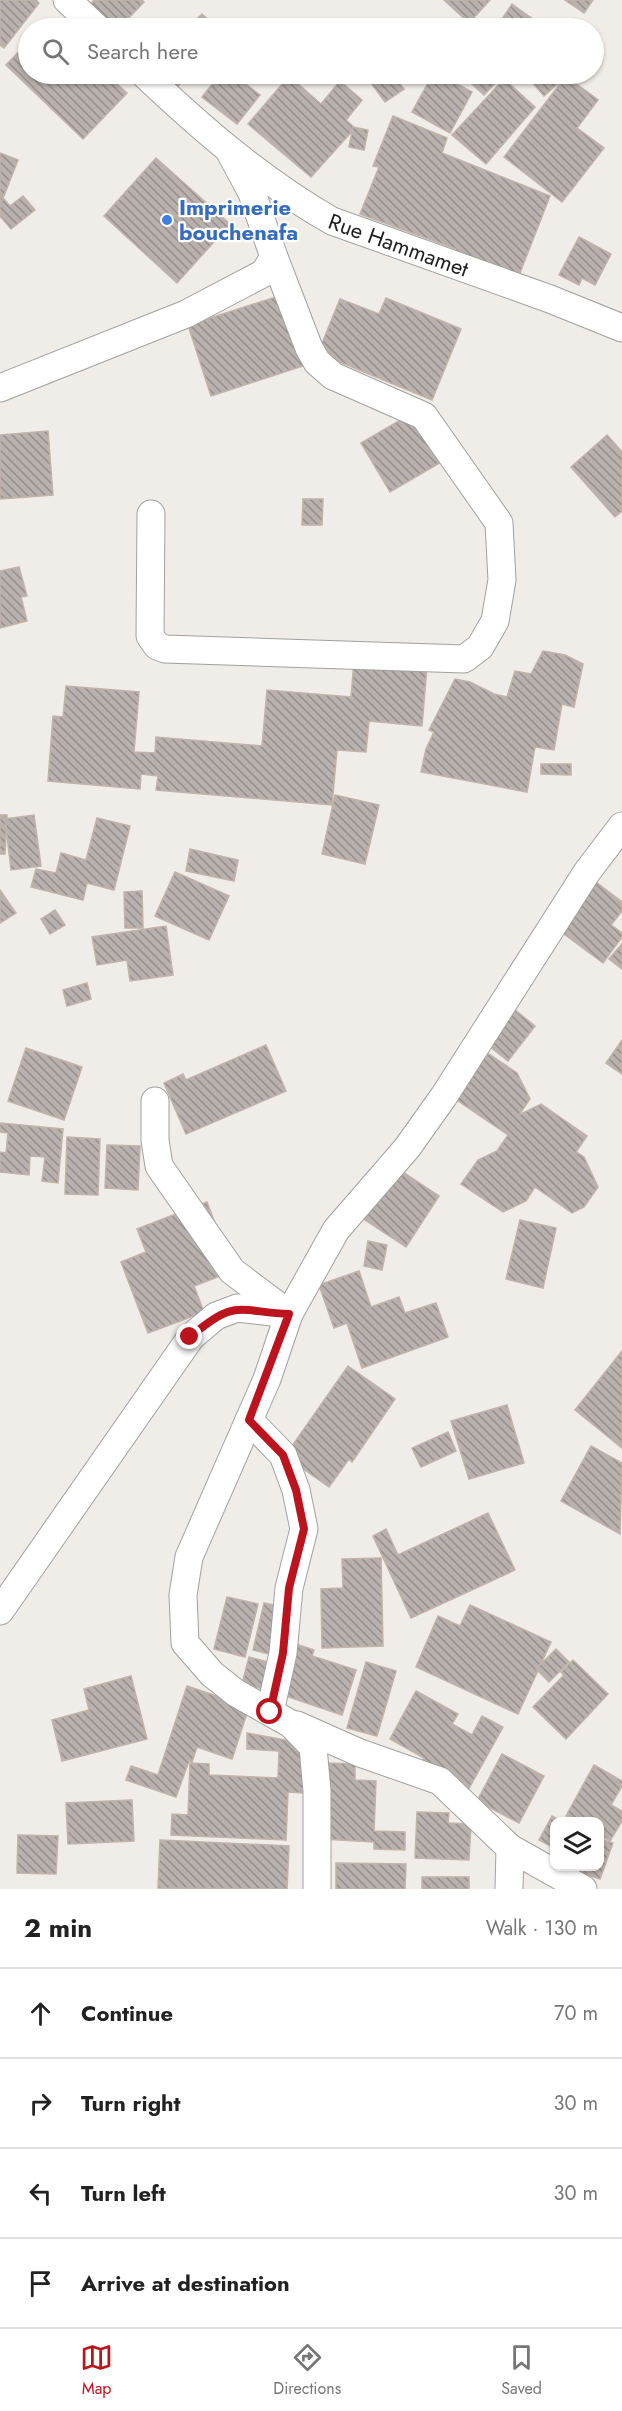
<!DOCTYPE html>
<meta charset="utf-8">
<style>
body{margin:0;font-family:Jost,sans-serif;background:#f2f2f2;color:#222}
.controls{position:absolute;right:18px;bottom:18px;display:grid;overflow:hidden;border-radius:12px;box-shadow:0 2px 4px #0004}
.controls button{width:54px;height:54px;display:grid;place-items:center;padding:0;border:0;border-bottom:2px solid #e0e0e0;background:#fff;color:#222;font:30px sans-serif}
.stop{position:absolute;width:18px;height:18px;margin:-14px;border:4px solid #bc141e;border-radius:50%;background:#fff}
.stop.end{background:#bc141e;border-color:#fff;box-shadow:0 2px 6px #0008}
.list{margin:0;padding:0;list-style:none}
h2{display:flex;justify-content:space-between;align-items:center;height:78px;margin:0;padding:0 24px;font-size:26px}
h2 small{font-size:20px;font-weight:400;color:#767676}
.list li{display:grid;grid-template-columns:39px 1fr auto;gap:18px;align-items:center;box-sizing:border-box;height:90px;padding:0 24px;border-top:2px solid #e0e0e0}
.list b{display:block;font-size:22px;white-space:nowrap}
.list em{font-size:20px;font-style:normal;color:#767676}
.icon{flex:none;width:33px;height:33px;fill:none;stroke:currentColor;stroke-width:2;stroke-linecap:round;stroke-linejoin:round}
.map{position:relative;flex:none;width:622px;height:1889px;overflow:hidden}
.search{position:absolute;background:#fff;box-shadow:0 2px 4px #0004;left:18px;right:18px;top:18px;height:66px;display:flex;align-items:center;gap:15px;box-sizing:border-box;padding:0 21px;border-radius:33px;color:#767676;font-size:22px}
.sheet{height:438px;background:#fff}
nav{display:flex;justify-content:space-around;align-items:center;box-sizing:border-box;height:84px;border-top:2px solid #e0e0e0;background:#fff;font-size:16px;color:#767676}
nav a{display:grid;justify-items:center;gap:3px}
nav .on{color:#bc141e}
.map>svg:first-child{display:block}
</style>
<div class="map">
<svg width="622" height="1889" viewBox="0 0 622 1889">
<defs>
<pattern id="building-back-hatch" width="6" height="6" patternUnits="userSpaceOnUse" patternTransform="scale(1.5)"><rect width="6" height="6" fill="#b9b1ad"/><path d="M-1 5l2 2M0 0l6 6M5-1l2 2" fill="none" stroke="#96908c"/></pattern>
</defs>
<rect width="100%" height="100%" fill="#f0ece7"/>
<!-- building -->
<g fill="url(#building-back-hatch)" stroke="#c0b3ab" stroke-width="1.5">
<polygon points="0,0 36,0 39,3 4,48 0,45"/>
<polygon points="94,0 142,0 144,2 119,28 114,28 90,5"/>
<polygon points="444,0 490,0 469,23"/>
<polygon points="565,0 593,0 584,13"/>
<polygon points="512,4 544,27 543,28 513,28 502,19"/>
<polygon points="202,14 217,28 188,28"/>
<polygon points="50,19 60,28 41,28"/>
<polygon points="28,42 28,74 106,74 127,93 83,139 6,65"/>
<polygon points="159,74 190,74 175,89"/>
<polygon points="220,74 233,74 260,95 237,124 202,97"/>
<polygon points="355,74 372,74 366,81"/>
<polygon points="384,74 392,74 404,89 385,102 371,83"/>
<polygon points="433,74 439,74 472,92 450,133 412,112"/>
<polygon points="461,74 504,74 484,95"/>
<polygon points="525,74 560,74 564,78 544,96"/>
<polygon points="289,76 321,104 340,81 362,100 346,120 355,128 311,177 248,124"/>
<polygon points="566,76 598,100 577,128 604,148 562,202 504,157"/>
<polygon points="504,79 535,107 486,164 452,135"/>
<polygon points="393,116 447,138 442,153 550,196 518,278 454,253 456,249 360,214 379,167 373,166"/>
<polygon points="353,127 368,130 364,150 349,147"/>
<polygon points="0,153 18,160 0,206"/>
<polygon points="156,158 230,224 177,283 104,216"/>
<polygon points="23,196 35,210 11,229 0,216 0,202 4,199 10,206"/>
<polygon points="579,237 611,254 595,285 582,278 579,285 559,275"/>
<polygon points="301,289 324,359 211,396 188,325"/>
<polygon points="386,298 461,329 432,400 318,353 340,299 379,314"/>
<polygon points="414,412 443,461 390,492 361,443"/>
<polygon points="48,431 53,495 0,499 0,435"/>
<polygon points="607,435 622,452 622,511 615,517 571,467"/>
<polygon points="303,499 323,499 322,525 302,525"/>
<polygon points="19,567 27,596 21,597 27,621 0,628 0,571"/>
<polygon points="355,649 428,655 422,726 369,721 366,752 337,750 332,805 156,790 158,776 141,774 140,789 48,781 53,716 63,717 66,686 139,692 134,752 155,753 156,737 262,746 267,690 351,697"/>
<polygon points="543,651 565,655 583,664 574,707 562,704 554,750 535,747 527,792 421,772 426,749 434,732 429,730 455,679 470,682 494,694 507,697 515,671 531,674"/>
<polygon points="541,764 571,764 571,775 541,774"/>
<polygon points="335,795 379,805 365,864 322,854"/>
<polygon points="0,815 7,815 5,854 0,854"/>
<polygon points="34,815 41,866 11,870 5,819"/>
<polygon points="97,818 130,826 114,890 87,883 83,900 31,887 36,869 56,873 61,853 86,860"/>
<polygon points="190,849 238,860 234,881 186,871"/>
<polygon points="175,872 229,896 209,940 155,916"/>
<polygon points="588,876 622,902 622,911 611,925 622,933 622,937 603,963 552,925"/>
<polygon points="0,890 16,913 0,923"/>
<polygon points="142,891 143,928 125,928 124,892"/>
<polygon points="55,910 65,925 50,934 41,919"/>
<polygon points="166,926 173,975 130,981 127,960 97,965 92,937"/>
<polygon points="622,944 622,969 609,959"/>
<polygon points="87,983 91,999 67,1006 63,990"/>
<polygon points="504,1001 535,1026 508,1061 476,1036"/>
<polygon points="622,1040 622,1074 606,1063"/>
<polygon points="266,1045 286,1091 186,1134 164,1083 183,1074 186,1080"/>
<polygon points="26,1048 82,1067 64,1120 8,1101"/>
<polygon points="489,1054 517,1073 530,1099 519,1115 541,1104 587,1136 576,1152 584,1157 598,1187 584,1207 572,1213 535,1187 526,1201 503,1212 461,1184 478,1160 497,1151 508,1135 448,1094 469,1063"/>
<polygon points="0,1123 63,1129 58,1183 42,1181 45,1157 30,1156 29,1175 0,1172 0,1152 6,1153 8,1133 0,1132"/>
<polygon points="67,1137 100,1139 98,1195 65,1194"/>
<polygon points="107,1145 140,1146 138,1190 105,1188"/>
<polygon points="389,1163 439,1196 406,1247 356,1214"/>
<polygon points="207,1202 233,1271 194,1286 204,1312 148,1333 121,1262 146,1252 137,1229"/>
<polygon points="520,1220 556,1228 543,1288 506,1279"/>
<polygon points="368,1241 387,1245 382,1270 364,1266"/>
<polygon points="359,1271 371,1307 399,1297 405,1313 436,1303 448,1337 362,1368 347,1323 334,1328 319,1285"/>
<polygon points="622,1351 622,1448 575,1410"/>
<polygon points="348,1366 395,1399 352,1462 349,1459 329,1487 285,1456"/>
<polygon points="507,1405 524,1463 469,1479 451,1421"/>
<polygon points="448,1432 456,1451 421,1467 412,1448"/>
<polygon points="591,1446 622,1463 620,1534 561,1501"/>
<polygon points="488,1513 515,1570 411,1618 373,1536 386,1529 398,1555"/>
<polygon points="381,1558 383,1646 322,1648 321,1589 343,1588 342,1559"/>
<polygon points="227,1597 258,1604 245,1657 214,1649"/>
<polygon points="264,1603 284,1607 273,1655 253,1650"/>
<polygon points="470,1605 551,1642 518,1714 416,1667 438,1616 460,1626"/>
<polygon points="293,1643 314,1650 312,1656 356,1670 342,1715 277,1693"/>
<polygon points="556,1649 569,1662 549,1682 536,1669"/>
<polygon points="249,1657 275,1664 268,1690 242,1684"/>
<polygon points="573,1660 608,1694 566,1739 533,1707 564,1675 561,1672"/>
<polygon points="366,1662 396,1671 377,1736 347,1728"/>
<polygon points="131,1676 147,1739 62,1761 52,1720 89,1710 84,1689"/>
<polygon points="187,1686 249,1707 232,1759 197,1747 192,1762 189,1761 176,1797 126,1780 131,1766 158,1775"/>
<polygon points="416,1691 458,1714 452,1724 472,1735 482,1716 503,1727 467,1792 419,1766 424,1758 390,1739"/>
<polygon points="247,1733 301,1743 303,1793 288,1792 286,1840 171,1835 172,1814 188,1815 190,1763 209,1764 209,1775 278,1778 279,1751 247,1749"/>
<polygon points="502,1754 544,1776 519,1823 477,1801"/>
<polygon points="326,1763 355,1764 355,1780 376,1781 374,1831 405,1832 405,1850 374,1849 374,1842 323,1839"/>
<polygon points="594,1765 622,1781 622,1786 611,1805 622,1811 622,1821 610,1841 600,1835 600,1822 576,1822 566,1816"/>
<polygon points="132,1800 134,1841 68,1844 66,1803"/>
<polygon points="417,1812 449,1813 448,1823 471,1824 469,1860 415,1858"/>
<polygon points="552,1816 562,1822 554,1822 554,1848 539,1840"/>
<polygon points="18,1835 58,1836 56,1874 17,1873"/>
<polygon points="600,1839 613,1843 600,1879 564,1867 600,1866"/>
<polygon points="160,1840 289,1846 287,1889 158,1888"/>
<polygon points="336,1863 406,1864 405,1889 336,1889"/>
<rect x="422" y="1877" width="47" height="12"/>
</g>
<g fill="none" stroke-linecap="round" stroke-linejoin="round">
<!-- minor casing -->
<g stroke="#a1a1a1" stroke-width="29">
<g id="minor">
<polyline points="67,0 97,28"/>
<path id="s1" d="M144,74C201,128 263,182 332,221L550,299L622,328"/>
<polyline points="0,388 186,314 264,273 274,257 252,193 231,154"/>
<polyline points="151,514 150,636 157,646 165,649 464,659 480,647 495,621 502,580 499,523 424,416 333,376 317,362 309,348 274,257"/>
<polyline points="249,1420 283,1455 296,1490 304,1529 289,1588 283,1653 270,1712"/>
<polyline points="0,1611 191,1337 216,1316 237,1308 289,1314 232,1271 159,1166 155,1140 155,1101"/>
<polyline points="297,1725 360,1753 440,1781 510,1848 583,1889"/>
<polyline points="317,1889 317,1791 313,1747 291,1724 236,1693 212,1674 185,1643 183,1595 189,1557 267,1379 289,1314 336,1230 407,1148 444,1096 587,872 622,826"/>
<polyline points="509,1889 510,1848"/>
</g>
</g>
<!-- minor -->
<use href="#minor" stroke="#fff" stroke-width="27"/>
</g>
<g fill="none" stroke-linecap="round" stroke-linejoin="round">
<!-- route -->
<path stroke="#bc141e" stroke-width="8" d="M190,1337C235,1299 235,1311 289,1314L249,1420L283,1455L296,1490L304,1529L289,1588L283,1653L270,1712"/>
</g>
<!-- markers -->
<circle fill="#3f7fe0" stroke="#fff" stroke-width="2" cx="167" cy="220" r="6"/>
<g text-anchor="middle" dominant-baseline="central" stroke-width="4.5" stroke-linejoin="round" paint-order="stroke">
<!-- shop labels -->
<g font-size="22" font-weight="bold" fill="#366cbe" stroke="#fff" text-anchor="start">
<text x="179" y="207">Imprimerie<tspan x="179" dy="25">bouchenafa</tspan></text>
</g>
<!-- street labels -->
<g font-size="22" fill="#202020" stroke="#fff">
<text stroke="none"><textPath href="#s1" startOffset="310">Rue Hammamet</textPath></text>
</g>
</g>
</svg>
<div class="controls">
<button><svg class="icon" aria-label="layers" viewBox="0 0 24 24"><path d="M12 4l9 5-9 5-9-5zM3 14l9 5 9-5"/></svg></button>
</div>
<div class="stop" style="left:270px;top:1712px"></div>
<div class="stop end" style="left:190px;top:1337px"></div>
<div class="search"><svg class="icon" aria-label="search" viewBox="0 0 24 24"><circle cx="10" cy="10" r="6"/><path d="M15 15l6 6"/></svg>Search here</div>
</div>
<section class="sheet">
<h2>2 min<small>Walk · 130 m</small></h2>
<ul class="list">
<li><svg class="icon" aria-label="ahead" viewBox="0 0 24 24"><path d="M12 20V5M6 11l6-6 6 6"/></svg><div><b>Continue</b></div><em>70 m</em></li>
<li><svg class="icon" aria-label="right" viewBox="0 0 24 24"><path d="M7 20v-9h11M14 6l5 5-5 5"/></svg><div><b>Turn right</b></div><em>30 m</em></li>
<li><svg class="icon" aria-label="left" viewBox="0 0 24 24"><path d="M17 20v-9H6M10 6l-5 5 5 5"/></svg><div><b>Turn left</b></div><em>30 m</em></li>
<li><svg class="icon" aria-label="arrive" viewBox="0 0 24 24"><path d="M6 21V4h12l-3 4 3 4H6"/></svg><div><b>Arrive at destination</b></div></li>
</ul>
</section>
<nav>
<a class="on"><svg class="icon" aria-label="map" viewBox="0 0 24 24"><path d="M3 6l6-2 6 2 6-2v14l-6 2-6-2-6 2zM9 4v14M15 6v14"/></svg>Map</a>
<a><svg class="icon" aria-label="directions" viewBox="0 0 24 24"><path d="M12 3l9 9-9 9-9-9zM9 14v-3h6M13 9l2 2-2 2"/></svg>Directions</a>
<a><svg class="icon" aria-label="saved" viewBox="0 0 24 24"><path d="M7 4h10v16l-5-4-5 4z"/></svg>Saved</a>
</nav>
